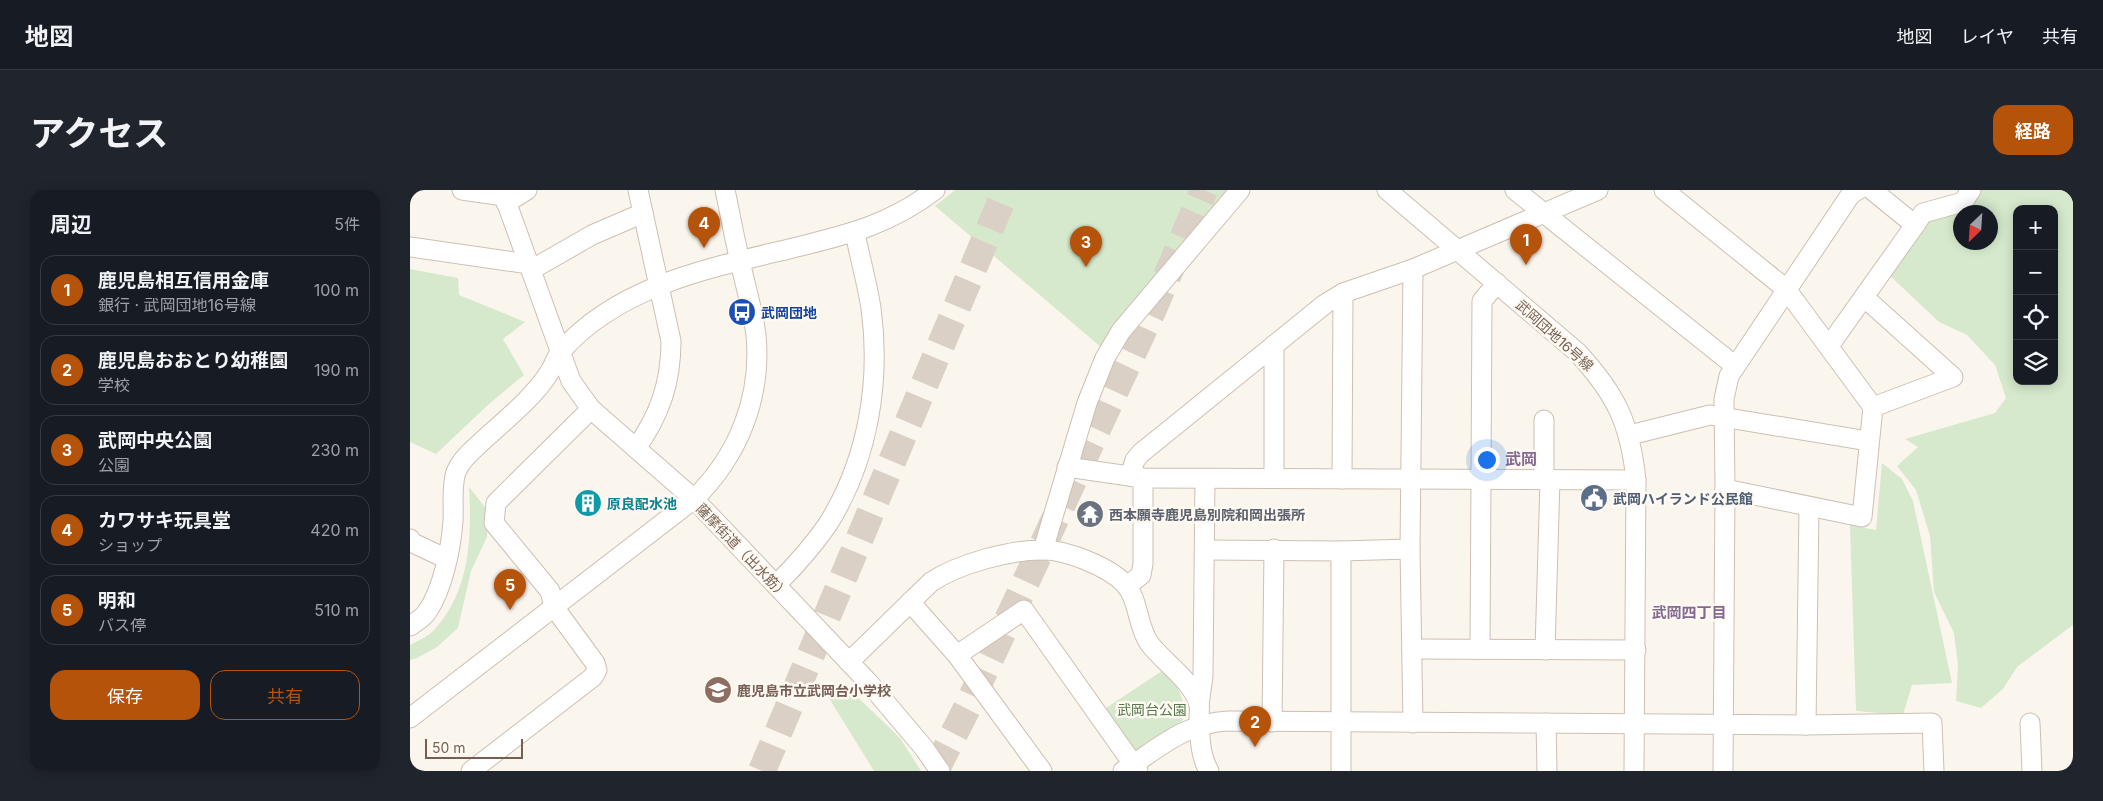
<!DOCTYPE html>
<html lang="ja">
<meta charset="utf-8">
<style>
body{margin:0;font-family:Inter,"Noto Sans JP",sans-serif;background:#20242c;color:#f1f3f6}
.controls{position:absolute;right:15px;top:15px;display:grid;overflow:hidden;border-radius:10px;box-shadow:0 2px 12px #0003}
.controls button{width:45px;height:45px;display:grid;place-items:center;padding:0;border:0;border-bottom:1px solid #363941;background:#171b24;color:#f1f3f6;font:25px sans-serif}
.compass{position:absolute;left:1543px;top:15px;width:45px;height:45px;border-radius:50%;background:#171b24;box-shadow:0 2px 12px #0003;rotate:205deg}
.scale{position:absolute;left:15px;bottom:12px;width:98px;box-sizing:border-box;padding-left:5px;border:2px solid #755f51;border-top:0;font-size:14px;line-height:18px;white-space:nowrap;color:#755f51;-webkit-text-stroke:4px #fefaf3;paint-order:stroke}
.you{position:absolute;left:1076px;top:269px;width:18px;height:18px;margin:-12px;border:4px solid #fff;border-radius:50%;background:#1a73e8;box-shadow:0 0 0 8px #1a73e833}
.badge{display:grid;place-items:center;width:32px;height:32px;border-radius:50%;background:#b45309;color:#fff;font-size:16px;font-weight:700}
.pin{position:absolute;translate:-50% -41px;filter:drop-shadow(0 1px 2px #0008)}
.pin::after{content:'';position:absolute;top:26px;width:18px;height:15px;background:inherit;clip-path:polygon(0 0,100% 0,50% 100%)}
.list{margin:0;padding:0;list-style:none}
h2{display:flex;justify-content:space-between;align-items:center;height:65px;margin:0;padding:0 20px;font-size:21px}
h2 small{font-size:16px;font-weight:400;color:#9ea1a6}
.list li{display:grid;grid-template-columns:32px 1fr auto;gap:15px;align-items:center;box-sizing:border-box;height:70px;margin:0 10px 10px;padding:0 10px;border:1px solid #363941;border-radius:15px}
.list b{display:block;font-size:19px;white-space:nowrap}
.list p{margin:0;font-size:16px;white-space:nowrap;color:#9ea1a6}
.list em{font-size:16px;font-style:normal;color:#9ea1a6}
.actions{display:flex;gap:10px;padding:15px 20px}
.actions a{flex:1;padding:11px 0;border:1px solid #b45309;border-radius:15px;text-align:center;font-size:18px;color:#b45309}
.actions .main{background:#b45309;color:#fff}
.icon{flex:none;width:28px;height:28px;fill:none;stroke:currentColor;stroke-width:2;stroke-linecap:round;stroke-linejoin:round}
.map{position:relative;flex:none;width:1663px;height:581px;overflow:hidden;border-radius:15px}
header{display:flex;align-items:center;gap:30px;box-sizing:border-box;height:70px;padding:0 25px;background:#171b24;border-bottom:1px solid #363941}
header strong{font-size:24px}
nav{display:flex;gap:28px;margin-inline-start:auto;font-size:18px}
.intro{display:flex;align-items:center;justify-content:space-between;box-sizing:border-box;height:120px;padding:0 30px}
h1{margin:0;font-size:35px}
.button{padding:12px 22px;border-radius:15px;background:#b45309;color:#fff;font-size:18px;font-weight:700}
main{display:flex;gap:30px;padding:0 30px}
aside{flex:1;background:#171b24;border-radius:15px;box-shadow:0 2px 12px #0003}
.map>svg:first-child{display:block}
</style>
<header>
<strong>地図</strong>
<nav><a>地図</a><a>レイヤ</a><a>共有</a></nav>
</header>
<div class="intro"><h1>アクセス</h1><a class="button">経路</a></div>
<main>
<aside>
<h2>周辺<small>5件</small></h2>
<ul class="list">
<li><span class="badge">1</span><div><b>鹿児島相互信用金庫</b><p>銀行 · 武岡団地16号線</p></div><em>100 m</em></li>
<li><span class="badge">2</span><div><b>鹿児島おおとり幼稚園</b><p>学校</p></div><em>190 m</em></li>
<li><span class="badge">3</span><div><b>武岡中央公園</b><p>公園</p></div><em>230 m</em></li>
<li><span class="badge">4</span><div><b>カワサキ玩具堂</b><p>ショップ</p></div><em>420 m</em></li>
<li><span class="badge">5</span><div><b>明和</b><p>バス停</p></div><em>510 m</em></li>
</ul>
<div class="actions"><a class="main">保存</a><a>共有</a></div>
</aside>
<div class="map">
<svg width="1663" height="581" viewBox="0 0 1663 581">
<rect width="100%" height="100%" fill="#fbf6ed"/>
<!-- green -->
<g fill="#d6e9cc" fill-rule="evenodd">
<polygon points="545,0 820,0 692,158 525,16"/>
<path d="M1570,0H1663V435L1607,477L1593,499L1571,518L1546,511L1548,475L1544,443L1524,402L1520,346L1506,300L1487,276L1508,257L1495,249L1585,223L1596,208L1585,175L1557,145L1529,132L1477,83L1517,27ZM1607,19H1644V191H1607ZM1550,22H1580V52H1550Z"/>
<polygon points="0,79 48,88 49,105 115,132 93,149 114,185 79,214 26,264 0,252"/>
<polygon points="1472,273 1492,289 1503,311 1542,493 1502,495 1493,525 1446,521 1440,335 1466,340"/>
<path d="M59,297L78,321L77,347L61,381L48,438L27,457L7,468L0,470V455C7,451 17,447 23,441C60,403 62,347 59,297Z"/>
<polygon points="752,481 767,496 777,521 772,531 725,560 719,558 693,520"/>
<polygon points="433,493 490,548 511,581 464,581 417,505"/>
</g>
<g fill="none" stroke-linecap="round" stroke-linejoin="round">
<!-- highway-tunnel -->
<g stroke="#dad0c6" stroke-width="28" stroke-dasharray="28 14" stroke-linecap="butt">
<polyline points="352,581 596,0"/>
<polyline points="525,581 557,518 743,119 794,0"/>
</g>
<!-- minor casing -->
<g stroke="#cdbfb3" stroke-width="21">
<g id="minor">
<polyline points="52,0 94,6"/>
<polyline points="92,0 161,191 181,219 284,309 459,493 514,558 530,581"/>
<path d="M977,0L1167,162C1206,204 1220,233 1226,290L1224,581"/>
<polyline points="1105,0 1324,175"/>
<polyline points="1254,0 1376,99 1463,217 1452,327 1315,299"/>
<polyline points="96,13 117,0"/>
<polyline points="1505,35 1513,23 1553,12 1561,0"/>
<polyline points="0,57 119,74"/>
<polyline points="121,80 182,45 233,23"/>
<polyline points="1455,108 1543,187 1463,217"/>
<polyline points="864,155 864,288"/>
<polyline points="1419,156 1505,35 1462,0"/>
<polyline points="1134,230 1134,290"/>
<polyline points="1220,245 1300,225 1458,251"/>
<path d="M226,258C250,225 261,192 261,151L228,0"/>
<polyline points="657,277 733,288 1226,290"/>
<polyline points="720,286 725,270 731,263 915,114 933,103 1003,79 1188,0"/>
<polyline points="932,289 933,103"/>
<polyline points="0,349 1,352 37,369"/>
<polyline points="633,360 677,213 695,168 711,141 830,0"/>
<polyline points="796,360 931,361 1000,359"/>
<polyline points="931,361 931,581"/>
<path d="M366,395C385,376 403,356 418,334C458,270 471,192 461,118C457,93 450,68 445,43"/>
<polyline points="717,396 731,385 733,374 733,288"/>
<polyline points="500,412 547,465 632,581"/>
<path d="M0,436C6,432 13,428 17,422C33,399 41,358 43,331C44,315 41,298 46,282C50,272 59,263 67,256C91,233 121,211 139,183C144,176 146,166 152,160C209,96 299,78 379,59C435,45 478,36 525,0"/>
<polyline points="1002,459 1226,460"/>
<polyline points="1070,459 1072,111 1087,93"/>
<polyline points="1135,460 1140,290"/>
<polyline points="547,465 614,420 728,581"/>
<path d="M439,472L521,392C548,374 599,360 632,360C655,359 699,377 715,394C729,410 727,435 739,453C754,473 781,489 789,514C790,519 789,525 789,529C790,547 790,566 799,581"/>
<polyline points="789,515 793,486 795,289"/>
<path d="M0,528L284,309C328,266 352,208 346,145C343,120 335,95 330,71C324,47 320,23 315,0"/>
<polyline points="862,532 864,359"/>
<polyline points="1003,533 1000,359 1003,79"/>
<polyline points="1136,533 1137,581"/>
<polyline points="1620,533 1622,581"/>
<polyline points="1396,535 1399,317"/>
<polyline points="61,581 183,487 187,480 185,473 144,417 140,401 84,333 86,313 181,219"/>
<path d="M713,581C748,559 774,533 818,531L1396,535L1522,533L1524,581"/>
<polyline points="1313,581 1315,299 1314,209 1319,186 1441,4 1448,0"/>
</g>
</g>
<!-- minor -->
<use href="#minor" stroke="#fff" stroke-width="19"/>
</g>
<!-- icons -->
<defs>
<g id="bus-disc" transform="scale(1.4375)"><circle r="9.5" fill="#1a4fb4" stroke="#fefaf3"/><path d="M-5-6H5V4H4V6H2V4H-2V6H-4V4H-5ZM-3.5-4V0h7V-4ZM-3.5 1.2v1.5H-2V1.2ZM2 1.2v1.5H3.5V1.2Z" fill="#fff"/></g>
<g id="civic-disc" transform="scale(1.4375)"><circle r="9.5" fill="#5c6f8a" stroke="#fefaf3"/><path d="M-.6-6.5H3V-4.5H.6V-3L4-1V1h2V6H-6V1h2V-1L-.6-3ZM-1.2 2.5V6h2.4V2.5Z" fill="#fff"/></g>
<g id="building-disc" transform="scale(1.4375)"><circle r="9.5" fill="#0f9aa8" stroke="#fefaf3"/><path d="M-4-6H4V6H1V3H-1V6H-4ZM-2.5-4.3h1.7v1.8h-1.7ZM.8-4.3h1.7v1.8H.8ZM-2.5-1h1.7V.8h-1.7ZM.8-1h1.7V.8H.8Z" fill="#fff"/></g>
<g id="temple-disc" transform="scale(1.4375)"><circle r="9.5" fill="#6b7280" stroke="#fefaf3"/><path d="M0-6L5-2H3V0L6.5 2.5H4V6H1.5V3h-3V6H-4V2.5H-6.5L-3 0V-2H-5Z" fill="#fff"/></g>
<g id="school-disc" transform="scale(1.4375)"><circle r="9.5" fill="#8d6e63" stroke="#fefaf3"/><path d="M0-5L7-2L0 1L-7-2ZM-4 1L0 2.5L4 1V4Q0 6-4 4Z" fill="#fff"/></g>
</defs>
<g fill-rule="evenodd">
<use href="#bus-disc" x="332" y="122"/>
<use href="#civic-disc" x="1184" y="308"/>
<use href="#building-disc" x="178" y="313"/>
<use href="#temple-disc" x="680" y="324"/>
<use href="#school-disc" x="308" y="500"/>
</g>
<g text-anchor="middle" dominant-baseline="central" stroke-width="5" stroke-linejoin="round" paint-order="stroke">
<!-- transit labels -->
<g font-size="14" font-weight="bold" fill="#164399" stroke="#fefaf3" text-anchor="start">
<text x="351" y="122">武岡団地</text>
</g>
<!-- street labels -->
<g font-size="14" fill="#755f51" stroke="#fefaf3">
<text transform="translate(1145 145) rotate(42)">武岡団地16号線</text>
<text transform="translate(333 361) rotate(46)">薩摩街道（出水筋）</text>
</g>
<!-- service labels -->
<g font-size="14" font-weight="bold" fill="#4e5e75" stroke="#fefaf3" text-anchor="start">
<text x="1203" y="308">武岡ハイランド公民館</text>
</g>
<!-- culture labels -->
<g font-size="14" font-weight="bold" fill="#0d838f" stroke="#fefaf3" text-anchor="start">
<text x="197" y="313">原良配水池</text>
</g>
<!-- worship labels -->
<g font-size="14" font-weight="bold" fill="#5b616d" stroke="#fefaf3" text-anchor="start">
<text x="699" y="324">西本願寺鹿児島別院和岡出張所</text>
</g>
<!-- education labels -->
<g font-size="14" font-weight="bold" fill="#785e54" stroke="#fefaf3" text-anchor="start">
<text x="327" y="500">鹿児島市立武岡台小学校</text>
</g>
<!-- park labels -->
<g font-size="14" fill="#56794a" stroke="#fefaf3">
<text x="742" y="519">武岡台公園</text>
</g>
<!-- neighbourhood labels -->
<g font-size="15" font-weight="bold" fill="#856990" stroke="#fefaf3">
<text x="1279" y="422">武岡四丁目</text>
</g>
<!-- quarter labels -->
<g font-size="16" font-weight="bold" fill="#856990" stroke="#fefaf3">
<text x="1111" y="269">武岡</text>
</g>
</g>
</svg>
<div class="controls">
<button>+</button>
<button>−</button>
<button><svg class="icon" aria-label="locate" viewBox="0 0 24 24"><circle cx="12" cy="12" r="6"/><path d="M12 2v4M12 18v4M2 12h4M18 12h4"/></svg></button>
<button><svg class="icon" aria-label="layers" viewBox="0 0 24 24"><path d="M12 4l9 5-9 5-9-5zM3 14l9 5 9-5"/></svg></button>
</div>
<svg class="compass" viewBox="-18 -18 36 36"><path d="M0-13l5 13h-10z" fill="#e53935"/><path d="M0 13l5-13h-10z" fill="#9ea1a6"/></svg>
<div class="scale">50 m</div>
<div class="you"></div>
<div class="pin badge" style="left:1116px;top:75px">1</div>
<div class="pin badge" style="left:845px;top:557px">2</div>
<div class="pin badge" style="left:676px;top:77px">3</div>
<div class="pin badge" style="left:294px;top:58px">4</div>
<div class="pin badge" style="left:100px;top:420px">5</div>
</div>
</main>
